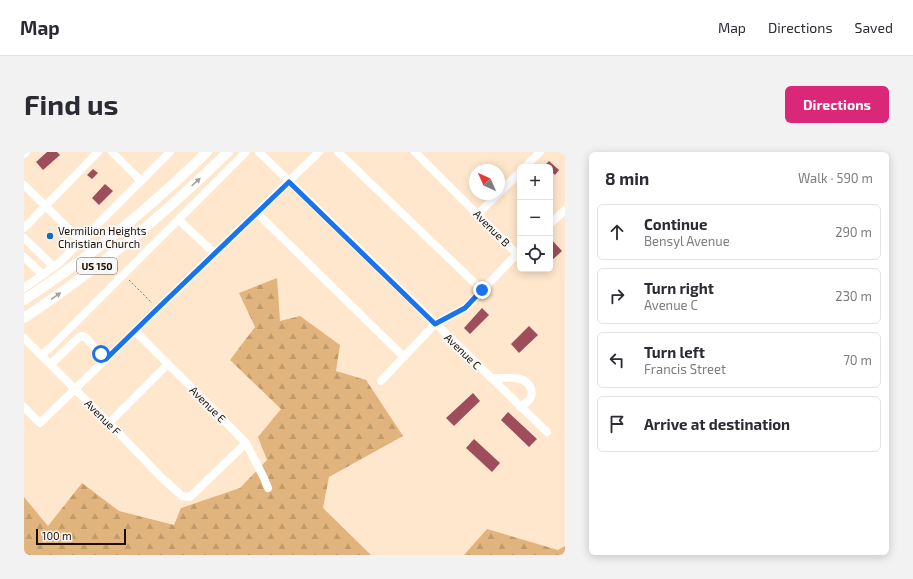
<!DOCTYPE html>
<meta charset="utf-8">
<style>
body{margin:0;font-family:"Exo 2",sans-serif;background:#f2f2f3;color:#2b2b33}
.controls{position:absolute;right:12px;top:12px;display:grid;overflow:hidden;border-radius:6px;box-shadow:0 2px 10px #0003}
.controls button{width:36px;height:36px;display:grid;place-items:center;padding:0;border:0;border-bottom:1px solid #e1e1e2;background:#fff;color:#2b2b33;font:20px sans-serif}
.compass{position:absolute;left:445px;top:12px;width:36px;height:36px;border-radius:50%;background:#fff;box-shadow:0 2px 10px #0003;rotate:315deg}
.scale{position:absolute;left:12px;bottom:10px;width:90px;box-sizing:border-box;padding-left:4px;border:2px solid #1e0e00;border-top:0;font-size:11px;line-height:14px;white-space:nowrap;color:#1e0e00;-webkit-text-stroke:3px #f8f8f8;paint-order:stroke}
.stop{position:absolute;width:12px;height:12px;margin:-9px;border:3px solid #1a73e8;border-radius:50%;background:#fff}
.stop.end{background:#1a73e8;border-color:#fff;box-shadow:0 1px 4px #0008}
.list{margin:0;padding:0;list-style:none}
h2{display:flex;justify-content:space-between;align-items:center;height:52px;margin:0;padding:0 16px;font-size:17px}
h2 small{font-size:13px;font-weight:400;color:#7c7c81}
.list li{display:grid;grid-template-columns:26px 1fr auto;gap:12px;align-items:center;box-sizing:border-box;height:56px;margin:0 8px 8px;padding:0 8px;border:1px solid #e1e1e2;border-radius:6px}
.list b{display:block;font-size:15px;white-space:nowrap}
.list p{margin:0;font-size:13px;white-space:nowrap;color:#7c7c81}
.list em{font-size:13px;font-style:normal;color:#7c7c81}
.icon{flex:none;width:22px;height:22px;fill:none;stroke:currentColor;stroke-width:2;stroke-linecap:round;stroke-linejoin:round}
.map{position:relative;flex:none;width:541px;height:403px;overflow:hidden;border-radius:6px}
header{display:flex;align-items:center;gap:24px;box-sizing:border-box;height:56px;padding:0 20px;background:#fff;border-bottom:1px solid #e1e1e2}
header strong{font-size:19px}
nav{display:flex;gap:22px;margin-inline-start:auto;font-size:14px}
.intro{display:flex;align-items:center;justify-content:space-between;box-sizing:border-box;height:96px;padding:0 24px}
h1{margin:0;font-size:28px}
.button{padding:10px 18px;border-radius:6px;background:#db2777;color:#fff;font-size:14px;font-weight:700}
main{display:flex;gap:24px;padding:0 24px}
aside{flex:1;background:#fff;border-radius:6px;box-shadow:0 2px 10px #0003}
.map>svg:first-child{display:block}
</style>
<header>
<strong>Map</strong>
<nav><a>Map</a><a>Directions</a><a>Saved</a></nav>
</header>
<div class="intro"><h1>Find us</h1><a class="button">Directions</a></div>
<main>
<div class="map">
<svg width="541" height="403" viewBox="0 0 541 403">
<defs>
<pattern id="forest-firs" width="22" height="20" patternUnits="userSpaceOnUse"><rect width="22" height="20" fill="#e2b47d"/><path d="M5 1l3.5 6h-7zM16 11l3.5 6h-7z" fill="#c19a6a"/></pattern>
</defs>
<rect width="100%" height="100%" fill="#fee7cc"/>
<!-- forest -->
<g fill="url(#forest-firs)">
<polygon points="253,126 256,169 276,164 316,193 312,219 342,228 379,284 305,325 299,356 347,403 0,403 0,345 24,374 58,331 95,359 150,373 157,356 216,336 243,308 234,285 257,257 206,208 231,175 215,141"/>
<polygon points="463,377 534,398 541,394 541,403 440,403"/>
</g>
<!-- building -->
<g fill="#9e4d5a">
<polygon points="23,0 33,0 36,3 19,18 12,10"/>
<polygon points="525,9 535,18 531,23 526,18 526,15 519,15"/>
<polygon points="69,17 74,21 68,27 63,23"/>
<polygon points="81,32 89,39 75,53 68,46"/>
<polygon points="526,86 538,99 526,110"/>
<polygon points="458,156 465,163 446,182 440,176"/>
<polygon points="505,174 514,183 495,201 487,192"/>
<polygon points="449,241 456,249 430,274 422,266"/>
<polygon points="484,260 513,287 505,295 477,268"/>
<polygon points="450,287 476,311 468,320 442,296"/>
</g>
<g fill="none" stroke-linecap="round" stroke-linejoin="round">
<!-- path -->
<g stroke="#907d68" stroke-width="1" stroke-dasharray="2 2" stroke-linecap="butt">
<polyline points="89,113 94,117"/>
<polyline points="105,128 128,151"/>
</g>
<!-- minor -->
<g stroke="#fff" stroke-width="8">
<polyline points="88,0 117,29"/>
<polyline points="235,0 523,280"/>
<polyline points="314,0 458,138"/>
<polyline points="391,0 493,102"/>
<polyline points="0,2 2,0"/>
<polyline points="501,15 516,0"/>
<polyline points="0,33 57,89"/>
<polyline points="475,41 496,20"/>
<polyline points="233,61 380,205"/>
<polyline points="454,62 474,42"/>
<polyline points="155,68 191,102"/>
<polyline points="526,72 541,58"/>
<polyline points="0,76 74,0"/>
<polyline points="0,86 30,115"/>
<polyline points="0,105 19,123"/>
<polyline points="0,136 35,111 146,0"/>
<polyline points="111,179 182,250 222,291 240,326 244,336"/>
<polyline points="0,186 85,271 138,326 158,344 166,345 222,291"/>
<polyline points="17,203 27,195 222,0"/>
<polyline points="27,212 55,185 57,184 61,185 82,207"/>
<path d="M467,226C476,226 487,225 496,227C504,229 511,238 506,247C504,250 500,252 496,255"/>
<polyline points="357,229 411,172 441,156 496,99"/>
<polyline points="0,255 16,271 295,0"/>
<polyline points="85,271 144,212"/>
</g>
<!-- major -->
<g stroke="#fff" stroke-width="10">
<path d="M0,148C66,105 127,55 183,0"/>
<path d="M0,166C39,140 77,112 113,82C145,57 175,28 204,0"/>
</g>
</g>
<!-- one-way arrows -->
<defs><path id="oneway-solid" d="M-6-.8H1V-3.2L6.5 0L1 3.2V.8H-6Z"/></defs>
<g fill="#a59f99">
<use href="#oneway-solid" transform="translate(172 30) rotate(-42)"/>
<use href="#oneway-solid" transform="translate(32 144) rotate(-35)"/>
</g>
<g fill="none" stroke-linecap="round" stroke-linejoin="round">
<!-- route -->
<polyline stroke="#1a73e8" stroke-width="5" points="77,202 82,207 132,158 265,30 411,172 441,156 458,138"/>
</g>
<!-- markers -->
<circle fill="#146cb9" stroke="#f8f8f8" stroke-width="1.5" cx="26" cy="84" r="4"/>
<g text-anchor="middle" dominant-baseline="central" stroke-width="4" stroke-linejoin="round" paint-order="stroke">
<!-- shield labels -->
<rect fill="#f8f8f8" stroke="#5f544a" stroke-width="1" x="53" y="106" width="40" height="16" rx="3"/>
<g font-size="10" font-weight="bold" fill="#1e0e00">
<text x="73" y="114">US 150</text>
</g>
<!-- street labels -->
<g font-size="11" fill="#1e0e00" stroke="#f8f8f8">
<text transform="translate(468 76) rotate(45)">Avenue B</text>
<text transform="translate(439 199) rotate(44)">Avenue C</text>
<text transform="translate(184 252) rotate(45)">Avenue E</text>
<text transform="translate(79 265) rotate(45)">Avenue F</text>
</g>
<!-- poi labels -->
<g font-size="11" fill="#1e0e00" stroke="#f8f8f8" text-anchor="start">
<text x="34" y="78">Vermilion Heights<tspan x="34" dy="13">Christian Church</tspan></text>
</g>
</g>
</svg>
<div class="controls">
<button>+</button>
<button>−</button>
<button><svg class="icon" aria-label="locate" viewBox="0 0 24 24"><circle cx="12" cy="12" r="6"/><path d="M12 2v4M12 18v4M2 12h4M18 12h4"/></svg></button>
</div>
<svg class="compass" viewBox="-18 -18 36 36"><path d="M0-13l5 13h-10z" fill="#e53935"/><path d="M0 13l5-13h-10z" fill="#7c7c81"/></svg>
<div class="scale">100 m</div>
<div class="stop" style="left:77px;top:202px"></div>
<div class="stop end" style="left:458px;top:138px"></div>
</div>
<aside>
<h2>8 min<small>Walk · 590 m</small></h2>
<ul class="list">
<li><svg class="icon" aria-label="ahead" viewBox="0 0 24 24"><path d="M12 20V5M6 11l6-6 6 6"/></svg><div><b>Continue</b><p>Bensyl Avenue</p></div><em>290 m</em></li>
<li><svg class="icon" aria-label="right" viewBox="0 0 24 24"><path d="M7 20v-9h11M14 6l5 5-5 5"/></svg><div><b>Turn right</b><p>Avenue C</p></div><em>230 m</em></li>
<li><svg class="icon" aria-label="left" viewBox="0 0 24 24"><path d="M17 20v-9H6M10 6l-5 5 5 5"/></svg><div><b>Turn left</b><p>Francis Street</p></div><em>70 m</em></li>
<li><svg class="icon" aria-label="arrive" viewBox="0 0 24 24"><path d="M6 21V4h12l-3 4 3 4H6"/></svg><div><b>Arrive at destination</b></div></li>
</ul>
</aside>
</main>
